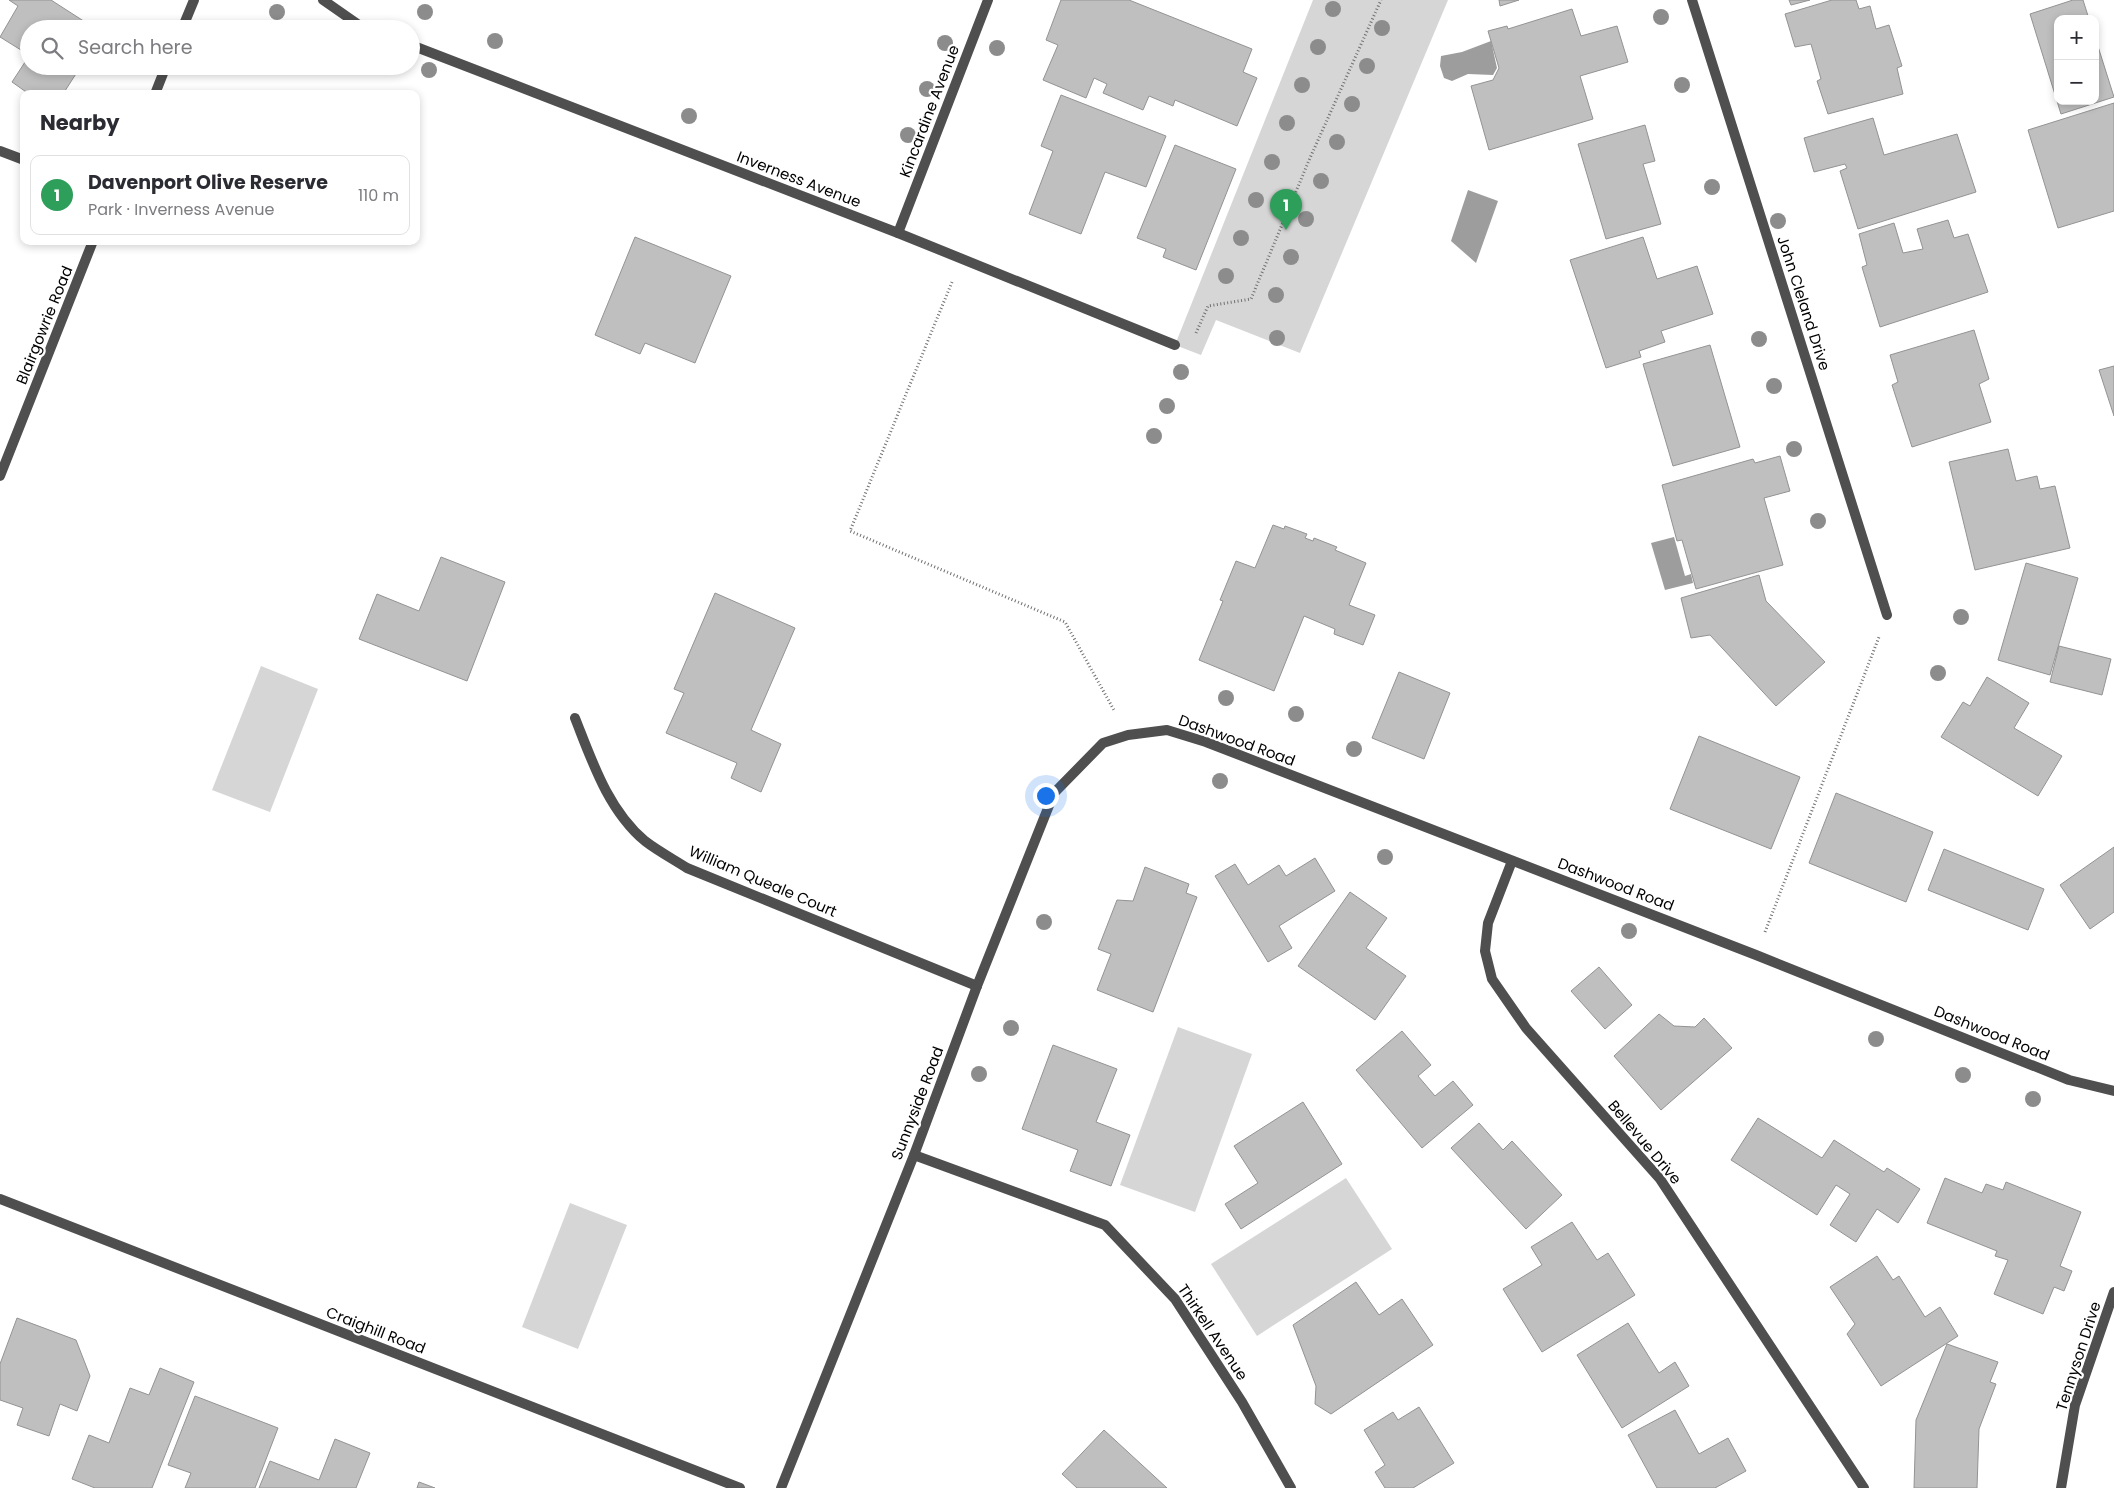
<!DOCTYPE html>
<meta charset="utf-8">
<style>
body{margin:0;font-family:Poppins,sans-serif;background:#f2f2f3;color:#2b2b33}
.controls{position:absolute;right:15px;top:15px;display:grid;overflow:hidden;border-radius:10px;box-shadow:0 2px 8px #0003}
.controls button{width:45px;height:45px;display:grid;place-items:center;padding:0;border:0;border-bottom:1px solid #e1e1e2;background:#fff;color:#2b2b33;font:25px sans-serif}
.you{position:absolute;left:1045px;top:795px;width:18px;height:18px;margin:-12px;border:4px solid #fff;border-radius:50%;background:#1a73e8;box-shadow:0 0 0 8px #1a73e833}
.badge{display:grid;place-items:center;width:32px;height:32px;border-radius:50%;background:#000;color:#fff;font-size:16px;font-weight:700}
.pin{position:absolute;translate:-50% -41px;filter:drop-shadow(0 1px 2px #0008)}
.pin::after{content:'';position:absolute;top:26px;width:18px;height:15px;background:inherit;clip-path:polygon(0 0,100% 0,50% 100%)}
.list{margin:0;padding:0;list-style:none}
h2{display:flex;justify-content:space-between;align-items:center;height:65px;margin:0;padding:0 20px;font-size:21px}
h2 small{font-size:16px;font-weight:400;color:#7c7c81}
.list li{display:grid;grid-template-columns:32px 1fr auto;gap:15px;align-items:center;box-sizing:border-box;height:80px;margin:0 10px 10px;padding:0 10px;border:1px solid #e1e1e2;border-radius:10px}
.list b{display:block;font-size:19px;white-space:nowrap}
.list p{margin:0;font-size:16px;white-space:nowrap;color:#7c7c81}
.list em{font-size:16px;font-style:normal;color:#7c7c81}
.icon{flex:none;width:28px;height:28px;fill:none;stroke:currentColor;stroke-width:2;stroke-linecap:round;stroke-linejoin:round}
.map{position:relative;flex:none;width:2114px;height:1488px;overflow:hidden}
.search{position:absolute;background:#fff;box-shadow:0 2px 8px #0003;left:20px;top:20px;width:400px;height:55px;display:flex;align-items:center;gap:12px;box-sizing:border-box;padding:0 18px;border-radius:28px;color:#7c7c81;font-size:19px}
.panel{position:absolute;background:#fff;box-shadow:0 2px 8px #0003;left:20px;top:90px;width:400px;height:155px;border-radius:10px}
.map>svg:first-child{display:block}
</style>
<div class="map">
<svg width="2114" height="1488" viewBox="0 0 2114 1488">
<rect width="100%" height="100%" fill="#fff"/>
<!-- green -->
<g fill="#d6d6d6">
<polygon points="1313,0 1448,0 1300,353 1216,320 1201,355 1175,345"/>
<polygon points="261,666 318,689 270,812 212,790"/>
<polygon points="1178,1027 1252,1054 1195,1212 1120,1185"/>
<polygon points="1346,1178 1392,1249 1257,1336 1211,1264"/>
<polygon points="570,1203 627,1225 578,1349 522,1327"/>
</g>
<!-- water -->
<g fill="#9d9d9d">
<polygon points="1491,41 1497,68 1493,75 1468,74 1452,81 1444,78 1440,66 1441,56 1462,52"/>
<polygon points="1468,190 1498,201 1476,263 1451,241"/>
<polygon points="1674,537 1685,576 1691,574 1693,583 1665,590 1651,543"/>
</g>
<!-- building -->
<g fill="#bfbfbf" stroke="#939393">
<polygon points="9,0 51,0 96,29 29,29 29,55 0,37 18,6"/>
<polygon points="1061,0 1129,0 1252,49 1243,72 1257,78 1237,126 1175,100 1173,106 1149,96 1143,110 1103,93 1107,84 1094,78 1086,98 1043,80 1058,45 1046,40"/>
<polygon points="1499,0 1519,0 1500,6"/>
<polygon points="1789,0 1810,0 1791,5"/>
<polygon points="1832,0 1856,0 1859,9 1870,6 1876,29 1889,25 1902,66 1897,68 1903,94 1828,114 1817,81 1821,79 1811,44 1795,47 1785,14"/>
<polygon points="2073,0 2083,0 2089,19 2058,19 2058,101 2095,101 2095,37 2114,97 2061,114 2030,14"/>
<polygon points="1572,9 1581,36 1617,26 1628,62 1580,76 1593,119 1489,150 1471,86 1493,80 1499,68 1488,31 1507,26 1508,29"/>
<polygon points="29,56 29,66 81,66 63,94 29,94 12,82"/>
<polygon points="1061,95 1166,136 1146,187 1105,172 1081,234 1029,214 1053,151 1041,146"/>
<polygon points="2114,103 2114,211 2058,228 2028,130"/>
<polygon points="1873,118 1884,155 1957,134 1976,192 1858,229 1840,171 1847,168 1845,164 1814,172 1804,138"/>
<polygon points="1645,125 1655,161 1643,164 1661,224 1606,239 1578,144"/>
<polygon points="1175,145 1236,169 1196,270 1163,257 1166,249 1137,238"/>
<polygon points="1948,220 1954,238 1968,234 1988,292 1880,327 1862,267 1867,265 1859,234 1894,223 1903,253 1923,249 1917,229"/>
<polygon points="635,237 731,276 695,363 645,343 640,354 595,335"/>
<polygon points="1643,237 1657,279 1697,266 1713,314 1661,331 1665,342 1639,351 1641,357 1606,368 1570,260"/>
<polygon points="1974,330 1989,379 1979,384 1991,422 1912,447 1892,385 1898,382 1890,355"/>
<polygon points="1710,345 1740,447 1673,466 1643,364"/>
<polygon points="2114,366 2114,416 2099,370"/>
<polygon points="2008,449 2016,481 2037,476 2040,489 2055,486 2070,548 1975,570 1949,462"/>
<polygon points="1780,456 1790,491 1764,498 1783,565 1696,589 1682,540 1677,541 1662,485 1753,459 1755,463"/>
<polygon points="1273,525 1284,529 1285,526 1307,534 1305,538 1313,541 1314,538 1337,547 1335,550 1366,563 1349,605 1375,615 1363,645 1334,634 1335,629 1304,616 1274,691 1199,660 1223,601 1220,600 1236,561 1255,568"/>
<polygon points="441,557 505,582 467,681 359,639 377,594 419,611"/>
<polygon points="2026,563 2078,578 2050,675 1998,660"/>
<polygon points="1759,575 1766,601 1825,662 1776,706 1710,635 1691,638 1681,598"/>
<polygon points="715,593 795,628 751,730 781,744 761,792 731,778 737,763 666,733 684,693 674,689"/>
<polygon points="2059,646 2111,659 2102,695 2050,682"/>
<polygon points="1399,672 1450,693 1424,759 1372,738"/>
<polygon points="1987,677 2029,703 2014,728 2062,756 2038,796 1941,737 1963,702 1970,706"/>
<polygon points="1699,736 1800,777 1771,849 1670,809"/>
<polygon points="1836,793 1933,832 1906,902 1809,863"/>
<polygon points="2114,847 2114,912 2090,929 2060,885"/>
<polygon points="1944,849 2044,889 2028,930 1928,890"/>
<polygon points="1315,858 1335,891 1279,926 1292,948 1268,962 1215,876 1235,864 1248,885 1279,865 1286,876"/>
<polygon points="1145,867 1189,884 1186,893 1197,897 1153,1012 1097,990 1111,954 1098,949 1117,900 1133,901"/>
<polygon points="1350,892 1387,918 1366,948 1406,976 1375,1020 1298,966"/>
<polygon points="1599,967 1632,1005 1605,1029 1571,991"/>
<polygon points="1659,1014 1674,1026 1695,1027 1704,1018 1732,1048 1661,1110 1614,1056"/>
<polygon points="1402,1031 1431,1065 1418,1076 1435,1096 1453,1081 1473,1105 1422,1148 1356,1070"/>
<polygon points="1053,1045 1117,1069 1096,1122 1130,1135 1111,1186 1070,1171 1078,1150 1022,1129"/>
<polygon points="1303,1102 1342,1164 1241,1229 1225,1204 1258,1183 1234,1146"/>
<polygon points="1758,1118 1822,1158 1834,1140 1884,1172 1887,1168 1920,1189 1898,1223 1877,1209 1856,1242 1830,1225 1850,1194 1836,1185 1817,1215 1731,1160"/>
<polygon points="1479,1123 1503,1150 1512,1141 1562,1195 1526,1229 1451,1148"/>
<polygon points="1945,1178 1982,1193 1986,1184 2003,1190 2006,1182 2081,1212 2060,1266 2072,1271 2064,1291 2054,1287 2043,1314 1994,1294 2008,1260 1995,1256 1997,1251 1927,1223"/>
<polygon points="1572,1222 1597,1260 1608,1253 1635,1295 1542,1352 1503,1289 1542,1265 1531,1247"/>
<polygon points="1877,1256 1893,1280 1899,1276 1925,1317 1940,1307 1958,1336 1881,1386 1847,1334 1855,1324 1830,1287"/>
<polygon points="1356,1282 1379,1315 1402,1299 1433,1345 1331,1414 1315,1404 1316,1386 1293,1325"/>
<polygon points="17,1318 76,1340 90,1376 77,1411 60,1404 49,1436 17,1425 23,1408 0,1400 0,1364"/>
<polygon points="1628,1323 1659,1373 1675,1362 1689,1386 1622,1428 1577,1355"/>
<polygon points="1947,1344 1998,1362 1990,1382 1996,1384 1979,1429 1977,1488 1914,1488 1916,1420"/>
<polygon points="160,1368 194,1382 152,1488 95,1488 72,1479 89,1435 109,1443 130,1388 149,1395"/>
<polygon points="195,1396 278,1428 255,1488 185,1488 191,1473 168,1465"/>
<polygon points="1419,1407 1454,1463 1413,1488 1385,1488 1375,1472 1385,1465 1364,1430 1393,1412 1398,1420"/>
<polygon points="1675,1410 1699,1454 1728,1438 1746,1471 1715,1488 1657,1488 1628,1435"/>
<polygon points="1104,1430 1167,1488 1077,1488 1062,1474"/>
<polygon points="335,1439 370,1453 356,1488 259,1488 270,1461 319,1480"/>
<polygon points="419,1482 435,1488 417,1488"/>
</g>
<g fill="none" stroke-linecap="round" stroke-linejoin="round">
<!-- path -->
<g stroke="#717171" stroke-width="3" stroke-dasharray="1 2.5" stroke-linecap="butt">
<polyline points="952,282 850,531 1065,622 1115,712"/>
<polyline points="1196,333 1208,306 1251,299 1310,158 1381,0"/>
<polyline points="1765,932 1879,637"/>
</g>
<!-- minor -->
<g stroke="#4f4f4f" stroke-width="10">
<polyline points="323,0 359,25 368,29"/>
<polyline points="1692,0 1887,615"/>
<polyline points="182,29 194,0"/>
<polyline points="411,45 898,233 1175,345"/>
<polyline points="155,94 166,66"/>
<polyline points="0,151 24,160"/>
<polyline points="898,233 988,0"/>
<polyline points="0,476 93,241"/>
<path d="M575,718C592,761 608,810 645,841C658,851 673,859 687,868L977,986"/>
<polyline points="1512,861 1488,923 1485,951 1492,979 1526,1028 1660,1179 1864,1488"/>
<polyline points="0,1199 740,1488"/>
<polyline points="2061,1488 2075,1405 2114,1292"/>
</g>
<!-- tertiary -->
<g stroke="#4f4f4f" stroke-width="10">
<polyline points="914,1155 1105,1225 1175,1299 1242,1402 1291,1488"/>
<polyline points="781,1488 914,1155 977,986 1054,793 1103,743 1128,735 1167,730 1206,742 1756,955 2069,1080 2114,1091"/>
</g>
</g>
<!-- trees -->
<g fill="#8c8c8c">
<circle cx="1333" cy="9" r="8"/>
<circle cx="277" cy="12" r="8"/>
<circle cx="425" cy="12" r="8"/>
<circle cx="1661" cy="17" r="8"/>
<circle cx="1382" cy="28" r="8"/>
<circle cx="495" cy="41" r="8"/>
<circle cx="945" cy="43" r="8"/>
<circle cx="1318" cy="47" r="8"/>
<circle cx="997" cy="48" r="8"/>
<circle cx="1367" cy="66" r="8"/>
<circle cx="429" cy="70" r="8"/>
<circle cx="1302" cy="85" r="8"/>
<circle cx="1682" cy="85" r="8"/>
<circle cx="927" cy="89" r="8"/>
<circle cx="1352" cy="104" r="8"/>
<circle cx="689" cy="116" r="8"/>
<circle cx="1287" cy="123" r="8"/>
<circle cx="908" cy="135" r="8"/>
<circle cx="1337" cy="142" r="8"/>
<circle cx="1272" cy="162" r="8"/>
<circle cx="1321" cy="181" r="8"/>
<circle cx="1712" cy="187" r="8"/>
<circle cx="1256" cy="200" r="8"/>
<circle cx="1306" cy="219" r="8"/>
<circle cx="1778" cy="221" r="8"/>
<circle cx="1241" cy="238" r="8"/>
<circle cx="1291" cy="257" r="8"/>
<circle cx="1226" cy="276" r="8"/>
<circle cx="1276" cy="295" r="8"/>
<circle cx="1277" cy="338" r="8"/>
<circle cx="1759" cy="339" r="8"/>
<circle cx="1181" cy="372" r="8"/>
<circle cx="1774" cy="386" r="8"/>
<circle cx="1167" cy="406" r="8"/>
<circle cx="1154" cy="436" r="8"/>
<circle cx="1794" cy="449" r="8"/>
<circle cx="1818" cy="521" r="8"/>
<circle cx="1961" cy="617" r="8"/>
<circle cx="1938" cy="673" r="8"/>
<circle cx="1226" cy="698" r="8"/>
<circle cx="1296" cy="714" r="8"/>
<circle cx="1354" cy="749" r="8"/>
<circle cx="1220" cy="781" r="8"/>
<circle cx="1385" cy="857" r="8"/>
<circle cx="1044" cy="922" r="8"/>
<circle cx="1629" cy="931" r="8"/>
<circle cx="1011" cy="1028" r="8"/>
<circle cx="1876" cy="1039" r="8"/>
<circle cx="979" cy="1074" r="8"/>
<circle cx="1963" cy="1075" r="8"/>
<circle cx="2033" cy="1099" r="8"/>
</g>
<g text-anchor="middle" dominant-baseline="central" stroke-width="4.5" stroke-linejoin="round" paint-order="stroke">
<!-- street labels -->
<g font-size="15" fill="#000" stroke="#fff">
<text transform="translate(929 111) rotate(-69)">Kincardine Avenue</text>
<text transform="translate(799 179) rotate(21)">Inverness Avenue</text>
<text transform="translate(1804 303) rotate(72)">John Cleland Drive</text>
<text transform="translate(44 325) rotate(-68)">Blairgowrie Road</text>
<text transform="translate(1237 740) rotate(20)">Dashwood Road</text>
<text transform="translate(763 881) rotate(23)">William Queale Court</text>
<text transform="translate(1616 884) rotate(21)">Dashwood Road</text>
<text transform="translate(1992 1033) rotate(22)">Dashwood Road</text>
<text transform="translate(917 1103) rotate(-69)">Sunnyside Road</text>
<text transform="translate(1645 1142) rotate(50)">Bellevue Drive</text>
<text transform="translate(376 1330) rotate(21)">Craighill Road</text>
<text transform="translate(1213 1332) rotate(56)">Thirkell Avenue</text>
<text transform="translate(2078 1356) rotate(-72)">Tennyson Drive</text>
</g>
</g>
</svg>
<div class="controls">
<button>+</button>
<button>−</button>
</div>
<div class="you"></div>
<div class="pin badge" style="left:1286px;top:230px;background:#2e9e5b">1</div>
<div class="search"><svg class="icon" aria-label="search" viewBox="0 0 24 24"><circle cx="10" cy="10" r="6"/><path d="M15 15l6 6"/></svg>Search here</div>
<section class="panel">
<h2>Nearby<small></small></h2>
<ul class="list">
<li><span class="badge" style="background:#2e9e5b">1</span><div><b>Davenport Olive Reserve</b><p>Park · Inverness Avenue</p></div><em>110 m</em></li>
</ul>
</section>
</div>
